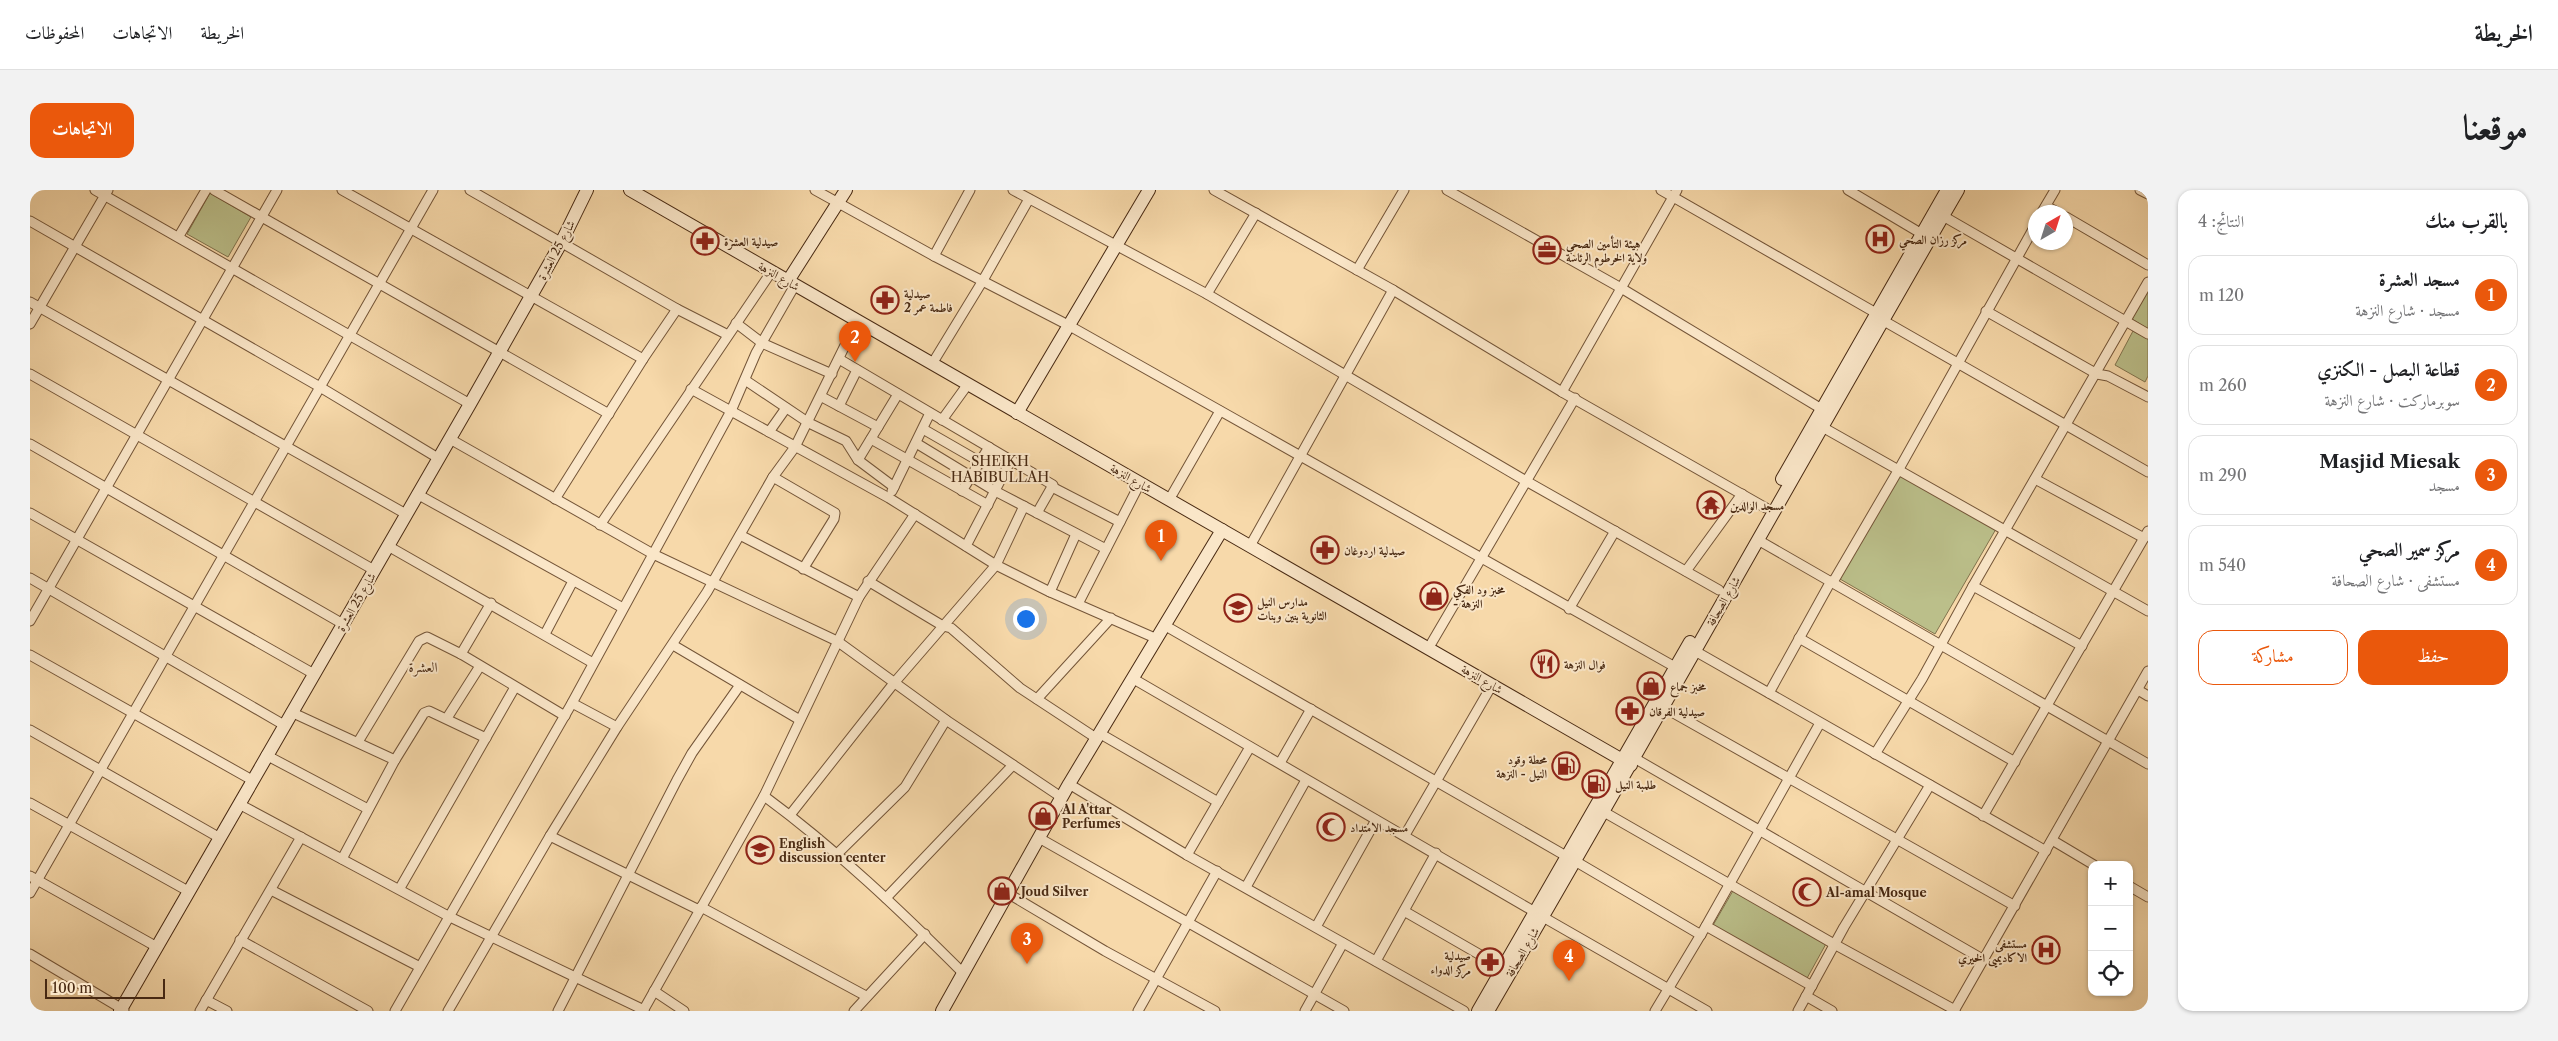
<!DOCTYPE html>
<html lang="ar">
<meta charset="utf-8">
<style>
body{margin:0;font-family:"Libre Caslon Text",Amiri,serif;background:#f2f2f2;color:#202124;direction:rtl}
.controls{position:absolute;right:15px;bottom:15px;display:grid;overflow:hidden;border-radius:10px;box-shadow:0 1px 4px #0004}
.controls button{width:45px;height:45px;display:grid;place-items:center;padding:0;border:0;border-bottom:1px solid #e0e0e0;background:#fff;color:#202124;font:25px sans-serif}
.compass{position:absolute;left:1998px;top:15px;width:45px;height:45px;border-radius:50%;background:#fff;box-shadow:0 1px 4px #0004;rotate:39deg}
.scale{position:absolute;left:15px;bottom:12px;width:120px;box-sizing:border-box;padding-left:5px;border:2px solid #482912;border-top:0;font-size:14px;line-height:18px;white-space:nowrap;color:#482912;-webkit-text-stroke:4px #fae6c8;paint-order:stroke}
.you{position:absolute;left:995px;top:428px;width:18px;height:18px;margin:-12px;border:4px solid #fff;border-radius:50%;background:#1a73e8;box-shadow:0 0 0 8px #1a73e833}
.badge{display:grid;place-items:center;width:32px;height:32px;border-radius:50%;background:#ea580c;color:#fff;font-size:16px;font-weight:700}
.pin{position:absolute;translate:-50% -41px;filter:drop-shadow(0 1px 2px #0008)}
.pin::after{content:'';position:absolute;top:26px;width:18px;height:15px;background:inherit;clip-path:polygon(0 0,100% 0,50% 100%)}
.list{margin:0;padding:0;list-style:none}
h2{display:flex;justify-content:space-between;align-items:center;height:65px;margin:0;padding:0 20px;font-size:21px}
h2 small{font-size:16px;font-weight:400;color:#757577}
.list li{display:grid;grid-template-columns:32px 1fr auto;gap:15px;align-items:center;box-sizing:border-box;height:80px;margin:0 10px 10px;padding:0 10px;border:1px solid #e0e0e0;border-radius:15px}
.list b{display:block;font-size:19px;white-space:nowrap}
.list p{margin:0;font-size:16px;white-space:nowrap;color:#757577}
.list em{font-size:16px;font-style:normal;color:#757577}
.actions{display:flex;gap:10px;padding:15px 20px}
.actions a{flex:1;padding:11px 0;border:1px solid #ea580c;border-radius:15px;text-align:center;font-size:18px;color:#ea580c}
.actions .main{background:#ea580c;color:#fff}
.icon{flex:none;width:28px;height:28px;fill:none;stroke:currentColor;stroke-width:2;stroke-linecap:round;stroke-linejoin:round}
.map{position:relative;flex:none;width:2118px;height:821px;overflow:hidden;direction:ltr;border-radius:15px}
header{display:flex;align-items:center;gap:30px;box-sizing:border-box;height:70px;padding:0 25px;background:#fff;border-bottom:1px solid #e0e0e0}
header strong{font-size:24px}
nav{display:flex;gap:28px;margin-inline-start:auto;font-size:18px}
.intro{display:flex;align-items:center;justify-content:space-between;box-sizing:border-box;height:120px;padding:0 30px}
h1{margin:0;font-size:35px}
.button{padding:12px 22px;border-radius:15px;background:#ea580c;color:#fff;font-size:18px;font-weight:700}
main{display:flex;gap:30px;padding:0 30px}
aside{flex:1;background:#fff;border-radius:15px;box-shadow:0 1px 4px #0004}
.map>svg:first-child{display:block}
</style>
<header>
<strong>الخريطة</strong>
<nav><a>الخريطة</a><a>الاتجاهات</a><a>المحفوظات</a></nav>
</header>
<div class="intro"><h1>موقعنا</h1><a class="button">الاتجاهات</a></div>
<main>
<aside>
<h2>بالقرب منك<small>النتائج: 4</small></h2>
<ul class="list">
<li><span class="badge">1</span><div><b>مسجد العشرة</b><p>مسجد · شارع النزهة</p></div><em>120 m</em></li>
<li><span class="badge">2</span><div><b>قطاعة البصل - الكنزي</b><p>سوبرماركت · شارع النزهة</p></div><em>260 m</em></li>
<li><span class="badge">3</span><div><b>Masjid Miesak</b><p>مسجد</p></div><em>290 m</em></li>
<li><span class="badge">4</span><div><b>مركز سمير الصحي</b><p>مستشفى · شارع الصحافة</p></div><em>540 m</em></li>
</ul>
<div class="actions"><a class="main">حفظ</a><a>مشاركة</a></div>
</aside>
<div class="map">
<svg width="2118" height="821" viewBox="0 0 2118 821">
<rect width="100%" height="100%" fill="#f7d9aa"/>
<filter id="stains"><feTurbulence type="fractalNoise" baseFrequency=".004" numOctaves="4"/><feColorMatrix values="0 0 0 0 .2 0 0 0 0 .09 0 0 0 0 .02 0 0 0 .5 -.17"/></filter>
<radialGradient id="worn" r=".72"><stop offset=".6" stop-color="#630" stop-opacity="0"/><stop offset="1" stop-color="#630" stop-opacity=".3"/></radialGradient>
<!-- green -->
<g fill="#bbbf8a" stroke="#82744e">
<polygon points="180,3 221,27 198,67 157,44"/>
<polygon points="2118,101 2118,139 2102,129"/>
<polygon points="2103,141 2118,149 2118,186 2115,192 2085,175"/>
<polygon points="1869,283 1966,339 1905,444 1810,389"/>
<polygon points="1704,699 1797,752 1776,790 1682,737"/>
</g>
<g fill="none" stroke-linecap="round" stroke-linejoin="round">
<!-- street casing -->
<g stroke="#745538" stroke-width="11">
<g id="street">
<polyline points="65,0 440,214"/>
<polyline points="184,0 579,224"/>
<polyline points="312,0 613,169"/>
<polyline points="440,0 647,119 698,145"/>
<polyline points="785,0 904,66 1038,135 1645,477"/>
<polyline points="983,0 1177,104 1496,291 1689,400"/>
<polyline points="1184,0 1363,100 1532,202 1736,318"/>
<polyline points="1417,0 1591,98 1795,221"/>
<polyline points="1631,0 1846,123"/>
<polyline points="1818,0 1892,44"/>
<polyline points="2110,0 2118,4"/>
<polyline points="2016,16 2027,22"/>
<polyline points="2012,22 2025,0"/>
<polyline points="1913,26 2118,144"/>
<polyline points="2036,27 2118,75"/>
<polyline points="0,31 290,197 408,268"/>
<polyline points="149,46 176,0"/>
<polyline points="904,66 940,0"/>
<polyline points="1327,80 1374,0"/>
<polyline points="1177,104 1226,23"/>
<polyline points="0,112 376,324"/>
<polyline points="1956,121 2067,184 2078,186 2118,207"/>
<polyline points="1854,131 2118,282"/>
<polyline points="706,133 732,153 802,184"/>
<polyline points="0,134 78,0"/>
<polyline points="809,169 1023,295 1007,323"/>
<polyline points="902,174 952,92 999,9"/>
<polyline points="0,184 344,380"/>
<polyline points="715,190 779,233 816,251 828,270 864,297"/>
<polyline points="661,199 859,308 966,375 1020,402 1125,448"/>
<polyline points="1532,202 1647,0"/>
<polyline points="792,207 848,237"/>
<polyline points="809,216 827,180"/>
<polyline points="912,230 938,194"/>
<polyline points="1787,234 2118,421"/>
<polyline points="893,239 973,285"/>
<polyline points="739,242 756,218"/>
<polyline points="420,249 623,364 807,451 916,530 1031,607"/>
<polyline points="841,249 958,315"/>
<polyline points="886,253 965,301 1076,359"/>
<polyline points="0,254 313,434"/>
<polyline points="828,270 868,204"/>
<polyline points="743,287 805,323 804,329 773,379"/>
<polyline points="2005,289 2114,348"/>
<polyline points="1022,297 1090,332"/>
<polyline points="862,301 900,223"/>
<polyline points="932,301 959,257"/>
<polyline points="387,304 593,418"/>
<polyline points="525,309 613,169 647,119"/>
<polyline points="1139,310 1190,221"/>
<polyline points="0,323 284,484"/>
<polyline points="570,335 742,81"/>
<polyline points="710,345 829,407"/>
<polyline points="1728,350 2118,574"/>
<polyline points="358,356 563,473"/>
<polyline points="936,356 981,270"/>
<polyline points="1220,356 1363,100"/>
<polyline points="1656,381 1712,304"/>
<polyline points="0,388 254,535"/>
<polyline points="838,391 913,436 921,438 990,498 1066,548"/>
<polyline points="1803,392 1869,279 2006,34"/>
<polyline points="1943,396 2052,456"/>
<polyline points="1020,402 1046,344"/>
<polyline points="1049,412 1110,293"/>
<polyline points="1539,419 1585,341"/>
<polyline points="0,431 247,0"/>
<polyline points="1134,435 1536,666"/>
<polyline points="515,444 543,391"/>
<polyline points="1769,448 1985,572"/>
<polyline points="643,455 770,530"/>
<polyline points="1398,459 1545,208"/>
<polyline points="1665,461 2016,661"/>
<polyline points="431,464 461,413"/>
<polyline points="0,465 222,590"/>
<polyline points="1102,488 1505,722"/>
<polyline points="2108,500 2118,506"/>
<polyline points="1739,503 1801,391"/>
<polyline points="1007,509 1081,428"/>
<polyline points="542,513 587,537"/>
<polyline points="1633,517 1985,716"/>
<polyline points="261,522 365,570"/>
<polyline points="417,528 450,476"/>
<polyline points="0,540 190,648"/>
<polyline points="1069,543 1188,612"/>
<polyline points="328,552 389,451 397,447 431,464 535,526"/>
<polyline points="1845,564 1892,489 1943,396 2118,92"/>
<polyline points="236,565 338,619"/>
<polyline points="1599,565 1954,770"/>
<polyline points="1250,573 1281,519"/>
<polyline points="1039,594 1157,665 1434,821"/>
<path d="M734,606C806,659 871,721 934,784"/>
<polyline points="0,613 158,701"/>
<polyline points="209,614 420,727 614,820"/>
<polyline points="1574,622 1804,754 1925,820"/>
<polyline points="760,625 864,493 966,375 994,316"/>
<polyline points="1953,626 2118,341"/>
<polyline points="1375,645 1462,495"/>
<polyline points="520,646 669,720"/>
<polyline points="1009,648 1314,821"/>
<polyline points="2022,650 2064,675"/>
<polyline points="806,665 875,597 916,530"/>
<polyline points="1157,665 1220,557"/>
<polyline points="312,669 365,570 394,523 399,521 456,548"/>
<polyline points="1545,671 1671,745"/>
<polyline points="0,686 127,757"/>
<polyline points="2099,696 2118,707"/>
<polyline points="1216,697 1276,590"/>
<polyline points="370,698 485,497"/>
<polyline points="241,700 390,777"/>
<polyline points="0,703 403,0"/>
<polyline points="979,704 1075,761 1185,821"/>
<polyline points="856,708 983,575"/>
<polyline points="671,717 836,806"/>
<polyline points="1374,721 1473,778"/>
<polyline points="1513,727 1677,821"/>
<polyline points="1676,736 1782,796"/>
<polyline points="1286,737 1346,630"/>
<polyline points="210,750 338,821"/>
<polyline points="0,764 94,820"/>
<polyline points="1346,771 1406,663"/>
<polyline points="624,801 654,821"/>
<polyline points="1776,806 1802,821"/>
<polyline points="176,810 197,821"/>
<polyline points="170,821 271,647"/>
<polyline points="365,821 542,513 701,221 726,163 765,95"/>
<polyline points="418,821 520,646 587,537 677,402 743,287 765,257 827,131"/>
<polyline points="528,821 647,590 662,563 710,495"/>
<polyline points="613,821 734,606 829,407 885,324"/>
<polyline points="824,821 895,744"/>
<polyline points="1108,821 1187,681"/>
<polyline points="1275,821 1313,753"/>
<polyline points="1625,821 1676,736 1790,533"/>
<polyline points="1768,821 1814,737 1900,595"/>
<polyline points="1924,821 2118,481"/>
</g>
</g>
<!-- secondary casing -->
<g stroke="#482912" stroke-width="14">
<g id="secondary">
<polyline points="600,0 1601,575"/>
<polyline points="758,91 816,0"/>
<polyline points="987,223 1119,0"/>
<polyline points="1752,289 1917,0"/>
<polyline points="90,821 440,214 531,53 557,0"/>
<polyline points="912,821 1039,594 1192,340"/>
<polyline points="1448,821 1660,452"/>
<path d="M1458,821C1617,549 1770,273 1928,0"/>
</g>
</g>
<!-- street -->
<use href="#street" stroke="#fae6c8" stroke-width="9"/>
<!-- secondary -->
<use href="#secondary" stroke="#fae6c8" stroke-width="12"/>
</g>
<!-- icons -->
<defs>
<g id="hospital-ring" transform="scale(1.4375)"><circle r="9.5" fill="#fae6c8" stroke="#8f2418" stroke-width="1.5"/><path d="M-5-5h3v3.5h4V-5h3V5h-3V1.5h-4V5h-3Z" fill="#8f2418"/></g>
<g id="pharmacy-ring" transform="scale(1.4375)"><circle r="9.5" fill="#fae6c8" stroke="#8f2418" stroke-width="1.5"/><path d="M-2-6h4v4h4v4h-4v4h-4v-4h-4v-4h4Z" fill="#8f2418"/></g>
<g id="office-ring" transform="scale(1.4375)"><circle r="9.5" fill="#fae6c8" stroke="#8f2418" stroke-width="1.5"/><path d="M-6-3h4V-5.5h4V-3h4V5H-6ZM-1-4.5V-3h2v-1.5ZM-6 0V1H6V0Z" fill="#8f2418"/></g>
<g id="temple-ring" transform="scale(1.4375)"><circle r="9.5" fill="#fae6c8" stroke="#8f2418" stroke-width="1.5"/><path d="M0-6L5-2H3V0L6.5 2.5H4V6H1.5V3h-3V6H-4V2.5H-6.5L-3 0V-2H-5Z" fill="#8f2418"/></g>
<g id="shop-ring" transform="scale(1.4375)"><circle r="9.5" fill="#fae6c8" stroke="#8f2418" stroke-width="1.5"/><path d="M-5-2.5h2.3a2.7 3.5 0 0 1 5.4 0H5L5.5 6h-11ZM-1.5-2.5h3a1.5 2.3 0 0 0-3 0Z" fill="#8f2418"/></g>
<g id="school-ring" transform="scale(1.4375)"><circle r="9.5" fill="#fae6c8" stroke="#8f2418" stroke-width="1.5"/><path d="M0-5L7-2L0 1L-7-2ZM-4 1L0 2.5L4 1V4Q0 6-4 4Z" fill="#8f2418"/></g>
<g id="restaurant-ring" transform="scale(1.4375)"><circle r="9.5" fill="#fae6c8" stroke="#8f2418" stroke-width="1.5"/><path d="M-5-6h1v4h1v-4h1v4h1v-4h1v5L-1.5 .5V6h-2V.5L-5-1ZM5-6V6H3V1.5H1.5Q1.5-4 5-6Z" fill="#8f2418"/></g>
<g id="fuel-ring" transform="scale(1.4375)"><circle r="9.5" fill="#fae6c8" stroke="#8f2418" stroke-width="1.5"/><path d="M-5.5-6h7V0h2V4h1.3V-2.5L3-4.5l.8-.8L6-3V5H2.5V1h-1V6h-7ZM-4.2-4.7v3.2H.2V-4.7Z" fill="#8f2418"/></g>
<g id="mosque-ring" transform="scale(1.4375)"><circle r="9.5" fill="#fae6c8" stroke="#8f2418" stroke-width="1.5"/><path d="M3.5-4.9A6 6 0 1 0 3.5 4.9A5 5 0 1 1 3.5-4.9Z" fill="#8f2418"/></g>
</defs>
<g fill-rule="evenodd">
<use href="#hospital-ring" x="1850" y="49"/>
<use href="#pharmacy-ring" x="675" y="51"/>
<use href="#office-ring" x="1517" y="60"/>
<use href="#pharmacy-ring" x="855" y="110"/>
<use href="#temple-ring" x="1681" y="315"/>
<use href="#pharmacy-ring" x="1295" y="360"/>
<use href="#shop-ring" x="1404" y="406"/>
<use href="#school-ring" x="1208" y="418"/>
<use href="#restaurant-ring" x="1515" y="474"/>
<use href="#shop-ring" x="1621" y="496"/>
<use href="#pharmacy-ring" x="1600" y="521"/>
<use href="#fuel-ring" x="1536" y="576"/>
<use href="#fuel-ring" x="1566" y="594"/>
<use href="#shop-ring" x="1013" y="626"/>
<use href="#mosque-ring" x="1301" y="637"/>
<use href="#school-ring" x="730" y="660"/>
<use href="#shop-ring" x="972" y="701"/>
<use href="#mosque-ring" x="1777" y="702"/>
<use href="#hospital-ring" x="2016" y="760"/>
<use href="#pharmacy-ring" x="1460" y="772"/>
</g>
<g text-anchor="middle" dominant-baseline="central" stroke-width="4" stroke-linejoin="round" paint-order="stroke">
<!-- poi labels -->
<g font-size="12" font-weight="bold" fill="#482912" stroke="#fae6c8" text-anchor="start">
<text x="1869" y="49">مركز رزان الصحي</text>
<text x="694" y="51">صيدلية العشرة</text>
<text x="1536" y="53">هيئة التأمين الصحي<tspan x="1536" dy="14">ولاية الخرطوم الرئاسة</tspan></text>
<text x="874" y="103">صيدلية<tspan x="874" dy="14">فاطمة عمر 2</tspan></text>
<text x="1700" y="315">مسجد الوالدين</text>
<text x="1314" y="360">صيدلية اردوغان</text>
<text x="1423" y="399">مخبز ود الفكي<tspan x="1423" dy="14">- النزهة</tspan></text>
<text x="1227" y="411">مدارس النيل<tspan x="1227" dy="14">الثانوية بنين وبنات</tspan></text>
<text x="1534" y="474">فوال النزهة</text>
<text x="1640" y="496">مخبز جماع</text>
<text x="1619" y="521">صيدلية الفرقان</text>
<text x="1517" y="569" text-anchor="end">محطة وقود<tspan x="1517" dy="14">النيل - النزهة</tspan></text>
<text x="1585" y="594">طلمبة النيل</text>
<text x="1032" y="619">Al A'ttar<tspan x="1032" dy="14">Perfumes</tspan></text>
<text x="1320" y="637">مسجد الامتداد</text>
<text x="749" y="653">English<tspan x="749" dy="14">discussion center</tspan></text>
<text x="991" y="701">Joud Silver</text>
<text x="1796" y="702">Al-amal Mosque</text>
<text x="1997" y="753" text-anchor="end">مستشفى<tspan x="1997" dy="14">الاكاديميى الخيري</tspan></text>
<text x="1441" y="765" text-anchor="end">صيدلية<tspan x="1441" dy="14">مركز الدواء</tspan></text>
</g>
<!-- street labels -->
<g font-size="12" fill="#482912" stroke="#fae6c8">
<text transform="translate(526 60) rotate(-62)">شارع 25 العشرة</text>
<text transform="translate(749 86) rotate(30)">شارع النزهة</text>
<text transform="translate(1101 288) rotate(30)">شارع النزهة</text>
<text transform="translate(1693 411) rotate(-60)">شارع الصحافة</text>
<text transform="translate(326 412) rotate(-60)">شارع 25 العشرة</text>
<text transform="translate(1452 489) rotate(30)">شارع النزهة</text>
<text transform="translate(1492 762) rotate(-60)">شارع الصحافة</text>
</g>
<!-- neighbourhood labels -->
<g font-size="14" fill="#482912" stroke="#fae6c8">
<text x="970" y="271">SHEIKH<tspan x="970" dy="16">HABIBULLAH</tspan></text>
<text x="393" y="477">العشرة</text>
</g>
</g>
<rect width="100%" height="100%" filter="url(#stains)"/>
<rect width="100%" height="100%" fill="url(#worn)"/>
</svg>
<div class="controls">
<button>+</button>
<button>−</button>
<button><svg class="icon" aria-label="locate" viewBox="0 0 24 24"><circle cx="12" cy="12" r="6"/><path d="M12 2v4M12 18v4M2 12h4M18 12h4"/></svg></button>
</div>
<svg class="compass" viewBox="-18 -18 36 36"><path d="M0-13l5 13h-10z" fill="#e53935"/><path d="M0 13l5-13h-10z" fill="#757577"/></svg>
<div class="scale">100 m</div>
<div class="you"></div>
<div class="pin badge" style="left:1131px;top:371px">1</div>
<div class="pin badge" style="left:825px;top:172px">2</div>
<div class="pin badge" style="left:997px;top:774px">3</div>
<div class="pin badge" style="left:1539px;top:791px">4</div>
</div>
</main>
